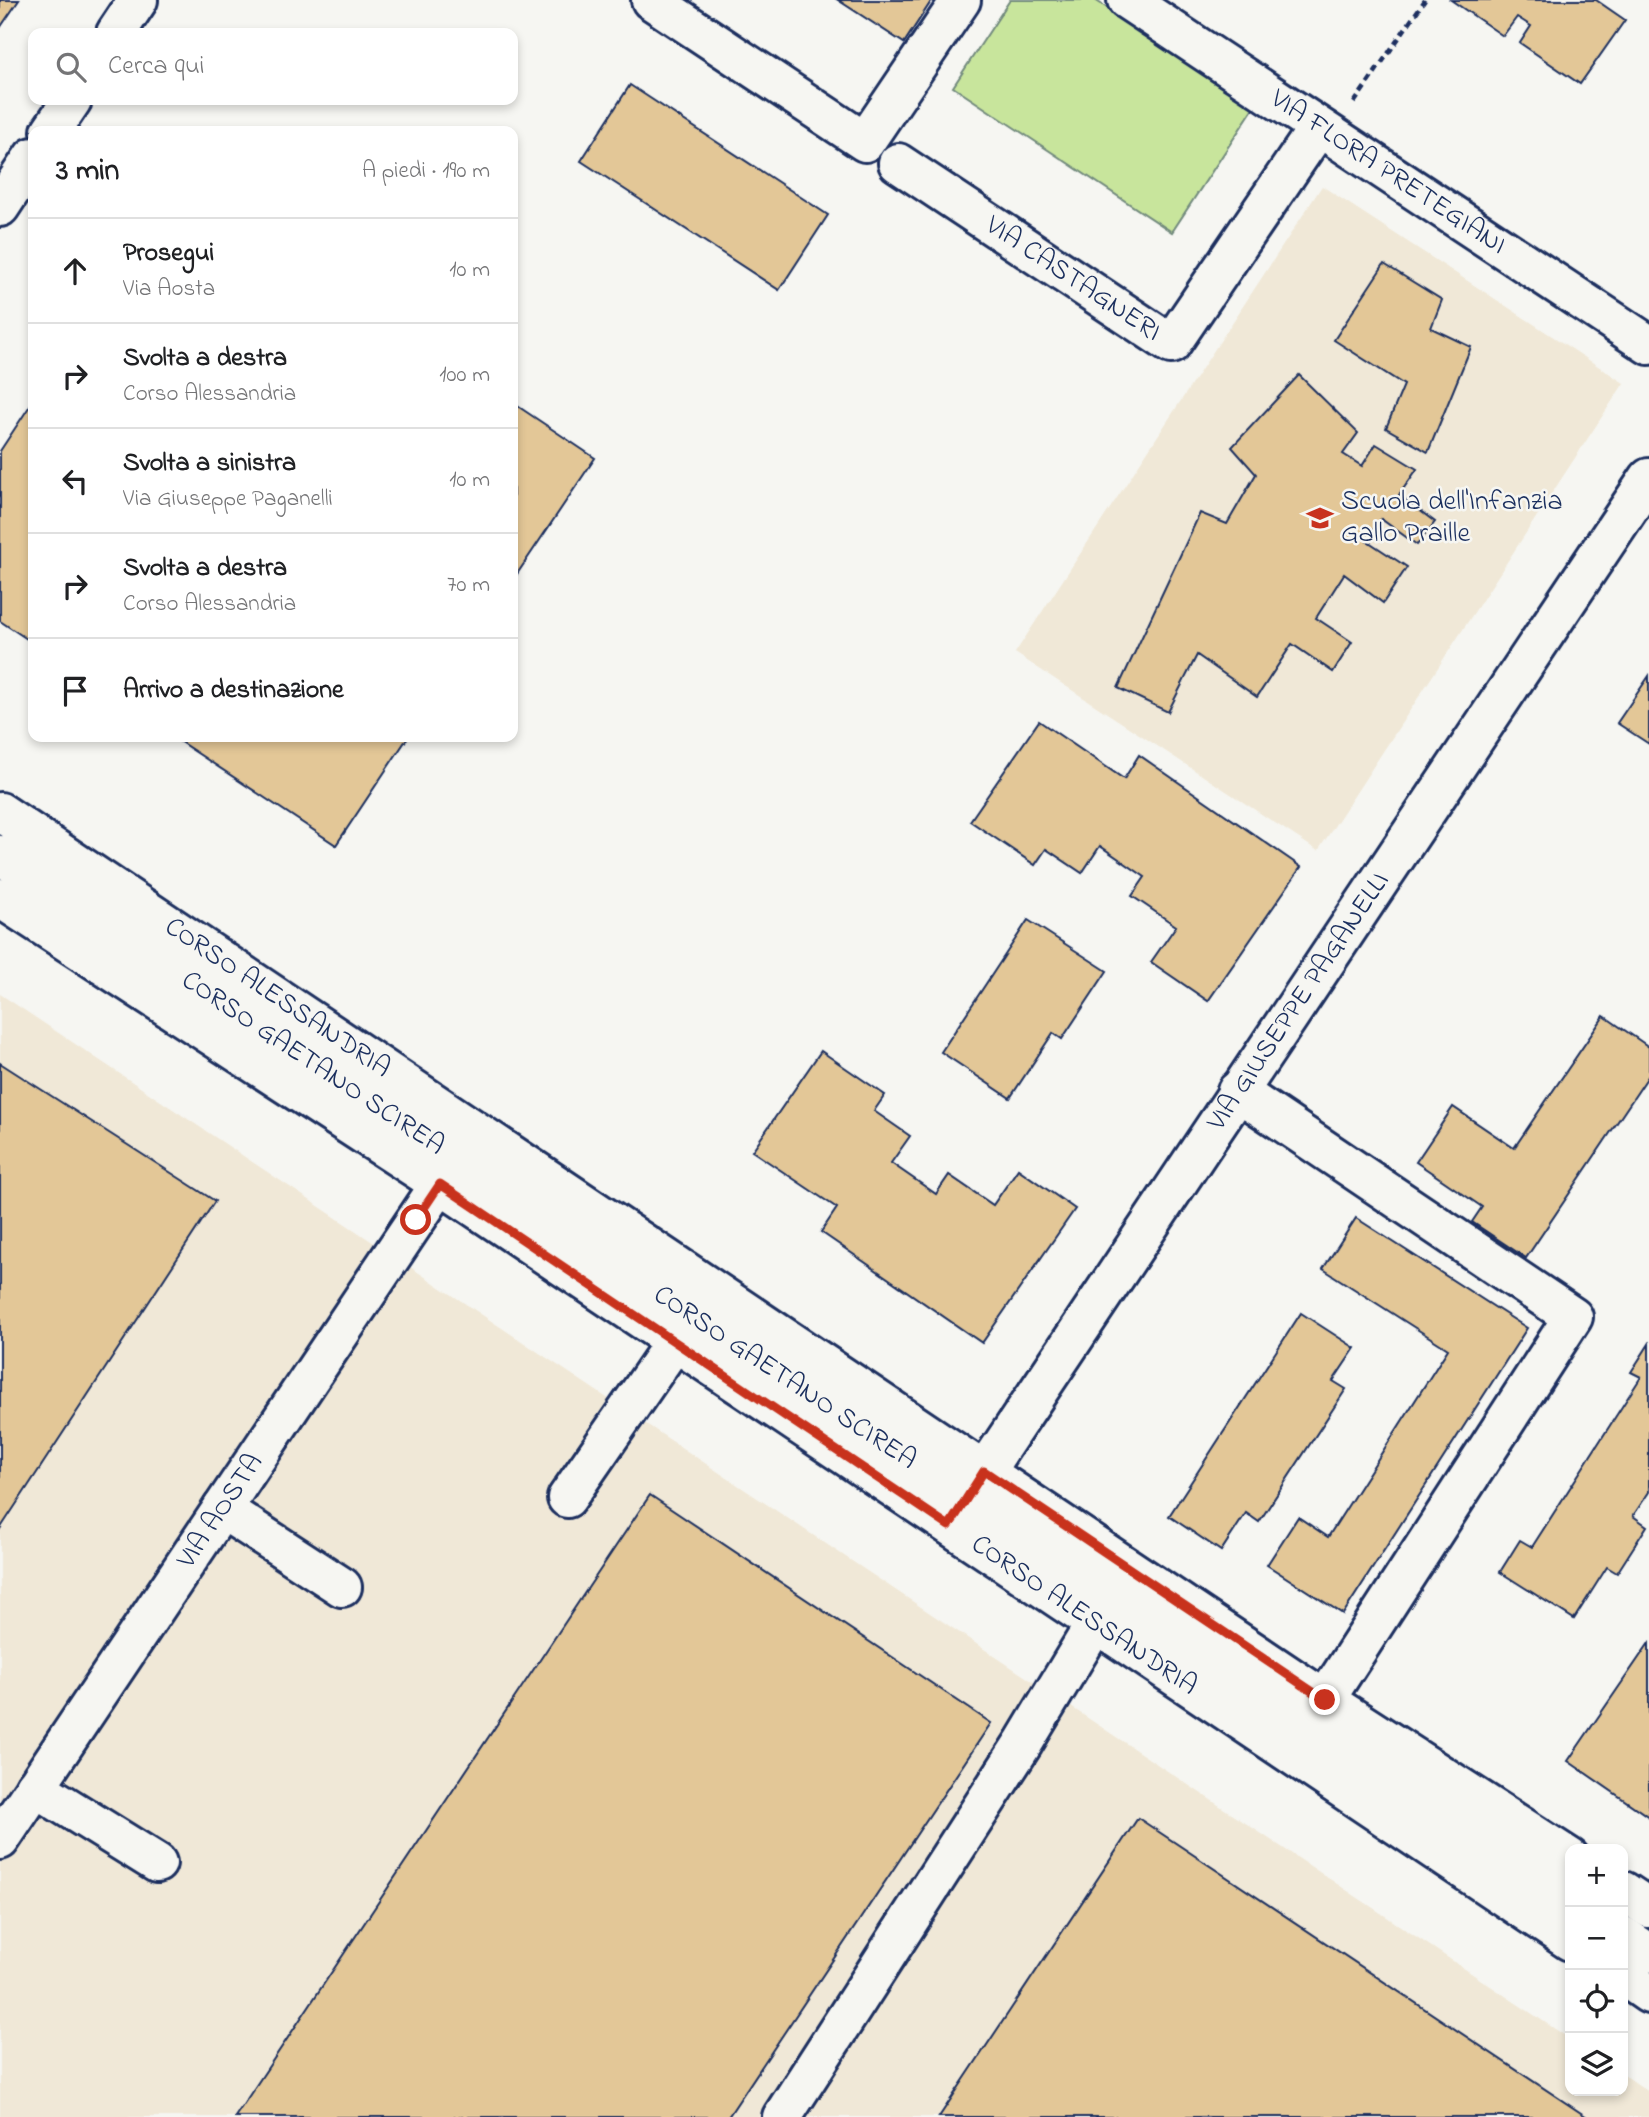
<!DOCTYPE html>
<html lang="it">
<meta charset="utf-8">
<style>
body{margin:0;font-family:"Indie Flower",sans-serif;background:#f6f6f6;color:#202124}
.controls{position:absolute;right:21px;bottom:21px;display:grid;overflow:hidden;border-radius:14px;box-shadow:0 4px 10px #0003}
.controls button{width:63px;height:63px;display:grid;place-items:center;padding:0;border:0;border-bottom:2px solid #e0e0e0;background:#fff;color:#202124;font:35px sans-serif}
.stop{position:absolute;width:21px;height:21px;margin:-16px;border:5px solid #c8321e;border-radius:50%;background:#fff}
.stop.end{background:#c8321e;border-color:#fff;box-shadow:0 2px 7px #0008}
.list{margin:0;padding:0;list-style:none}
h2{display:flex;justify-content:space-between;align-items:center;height:91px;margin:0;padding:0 28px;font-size:30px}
h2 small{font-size:23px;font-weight:400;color:#757577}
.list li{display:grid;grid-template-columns:46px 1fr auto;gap:21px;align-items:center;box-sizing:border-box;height:105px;padding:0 28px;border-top:2px solid #e0e0e0}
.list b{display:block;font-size:26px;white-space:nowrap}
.list p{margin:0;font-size:23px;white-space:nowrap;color:#757577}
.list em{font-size:23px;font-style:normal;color:#757577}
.icon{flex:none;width:38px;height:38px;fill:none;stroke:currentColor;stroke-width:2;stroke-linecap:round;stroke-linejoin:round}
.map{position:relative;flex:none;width:1649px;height:2117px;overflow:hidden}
.search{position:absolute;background:#fff;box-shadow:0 4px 10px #0003;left:28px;top:28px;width:490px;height:77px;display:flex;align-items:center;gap:18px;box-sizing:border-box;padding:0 24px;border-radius:14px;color:#757577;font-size:26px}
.panel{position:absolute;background:#fff;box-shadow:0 4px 10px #0003;left:28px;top:126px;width:490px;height:616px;border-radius:14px}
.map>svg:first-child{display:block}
</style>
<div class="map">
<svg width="1649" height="2117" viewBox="0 0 1649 2117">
<rect width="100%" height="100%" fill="#f6f6f2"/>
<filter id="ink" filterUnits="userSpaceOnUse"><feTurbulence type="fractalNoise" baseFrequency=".0143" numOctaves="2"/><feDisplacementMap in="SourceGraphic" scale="14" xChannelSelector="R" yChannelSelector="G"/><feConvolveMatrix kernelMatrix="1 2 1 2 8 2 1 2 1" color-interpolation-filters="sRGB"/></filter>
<g filter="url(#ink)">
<!-- built -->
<g fill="#f0e8d7">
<polygon points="1322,186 1624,383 1318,851 1015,653"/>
<polygon points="0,994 1570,2039 1570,2091 1623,2091 1623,2074 1649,2092 1649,2117 0,2117"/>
</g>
<!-- green -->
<polygon fill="#c8e59c" stroke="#728a7d" stroke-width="2" points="1010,0 1095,0 1255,106 1172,232 953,87"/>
<!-- building -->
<g fill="#e3c797" stroke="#1b2f5e" stroke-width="2">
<polygon points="0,0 19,0 0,28"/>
<polygon points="838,0 932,0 904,43"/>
<polygon points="1451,0 1596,0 1625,20 1580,84 1520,43 1531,26 1517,17 1503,36"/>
<polygon points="630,85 828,215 779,290 581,161"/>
<polygon points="1384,264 1442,300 1431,328 1471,347 1428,452 1386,428 1404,385 1334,340"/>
<polygon points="1299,375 1358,433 1343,454 1362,466 1376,444 1417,469 1399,495 1435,522 1417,545 1381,519 1366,540 1407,567 1383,603 1344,574 1316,618 1352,642 1333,672 1292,644 1257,697 1197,655 1168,712 1118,688 1200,513 1227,524 1256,474 1232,447"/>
<polygon points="33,401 33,643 0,621 0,451"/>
<polygon points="513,403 595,458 513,580"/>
<polygon points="1649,676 1649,744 1617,723"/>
<polygon points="1039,721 1124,779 1139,755 1301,867 1208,1001 1151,962 1176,926 1132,896 1145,877 1100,846 1082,873 1046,849 1035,865 970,821"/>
<polygon points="173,737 408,737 336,845"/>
<polygon points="1028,920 1107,971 1062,1039 1053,1033 1010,1098 941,1052"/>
<polygon points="1604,1016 1649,1047 1649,1075 1526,1258 1472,1222 1482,1207 1416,1162 1453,1107 1514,1148"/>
<polygon points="821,1051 885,1095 874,1111 910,1136 891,1163 936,1194 949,1175 993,1205 1018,1169 1075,1209 982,1343 821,1232 837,1208 752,1151"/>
<polygon points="0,1063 215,1201 0,1529"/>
<polygon points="1356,1218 1527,1328 1343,1614 1267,1565 1298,1517 1328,1537 1448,1349 1323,1269"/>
<polygon points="1301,1313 1355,1348 1333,1381 1346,1389 1259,1522 1246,1513 1221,1551 1169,1516"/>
<polygon points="1649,1344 1649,1492 1633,1516 1647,1526 1617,1573 1607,1567 1574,1619 1500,1572 1520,1540 1532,1547 1641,1377 1631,1372"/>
<polygon points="650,1495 991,1723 728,2117 235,2117"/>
<polygon points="1649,1643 1649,1817 1568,1761"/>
<polygon points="1138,1818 1587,2117 939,2117"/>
</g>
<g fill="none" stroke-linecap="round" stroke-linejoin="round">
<!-- minor casing -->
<g stroke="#1b2f5e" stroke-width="44">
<g id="minor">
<polyline points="651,0 865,142 961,0"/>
<path id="s1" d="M1127,0L1649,345"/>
<polyline points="116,33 138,0"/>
<polyline points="51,131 72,100"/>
<path id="s2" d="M898,163L1171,344L1318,128"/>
<polyline points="0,207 33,157"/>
<path id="s3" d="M0,812L1325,1700L1570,1858"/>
<path id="s4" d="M0,855L1570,1901"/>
<path id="s5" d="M0,898L440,1184L1570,1941"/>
<polyline points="1237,1091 1573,1317 1325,1700"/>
<path id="s6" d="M971,1492L1649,478"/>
<polyline points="567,1498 674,1343"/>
<polyline points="222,1509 342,1587"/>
<polyline points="35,1787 157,1863"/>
<path id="s7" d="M0,1840L440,1184"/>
<polyline points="1623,1891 1649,1908"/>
<polyline points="1623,1936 1649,1953"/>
<polyline points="1623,1976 1649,1994"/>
<polyline points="782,2117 1024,1742 1095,1624"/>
</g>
</g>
<!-- path -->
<polyline stroke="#1b2f5e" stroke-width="4.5" stroke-dasharray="7 5" stroke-linecap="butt" points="1354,103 1425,0"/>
<!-- minor -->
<use href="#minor" stroke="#f6f6f2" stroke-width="38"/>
</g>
</g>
<g fill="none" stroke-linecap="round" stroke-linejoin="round" filter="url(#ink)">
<!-- route -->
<polyline stroke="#c8321e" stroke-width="9" points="416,1220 440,1184 949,1526 984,1471 1325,1700"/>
</g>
<!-- icons -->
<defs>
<g id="school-bare" transform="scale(2.1)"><path d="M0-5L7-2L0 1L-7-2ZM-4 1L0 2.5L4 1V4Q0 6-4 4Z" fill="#c8321e" stroke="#f6f6f2" stroke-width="2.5" paint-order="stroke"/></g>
</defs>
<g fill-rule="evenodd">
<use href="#school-bare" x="1320" y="518"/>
</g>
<g text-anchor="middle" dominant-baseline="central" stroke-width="5" stroke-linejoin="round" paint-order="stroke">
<!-- street labels -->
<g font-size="28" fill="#1b2f5e" stroke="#f6f6f2">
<text stroke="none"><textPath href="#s1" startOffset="313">VIA FLORA PRETEGIANI</textPath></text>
<text stroke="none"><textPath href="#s2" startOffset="210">VIA CASTAGNERI</textPath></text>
<text stroke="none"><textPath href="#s3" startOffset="334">CORSO ALESSANDRIA</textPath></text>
<text stroke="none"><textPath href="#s6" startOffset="590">VIA GIUSEPPE PAGANELLI</textPath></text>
<text stroke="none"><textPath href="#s4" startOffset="376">CORSO GAETANO SCIREA</textPath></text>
<text stroke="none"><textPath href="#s4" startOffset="943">CORSO GAETANO SCIREA</textPath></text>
<text stroke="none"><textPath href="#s7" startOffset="396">VIA AOSTA</textPath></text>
<text stroke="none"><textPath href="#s5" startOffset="1300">CORSO ALESSANDRIA</textPath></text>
</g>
<!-- poi labels -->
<g font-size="28" fill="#1b2f5e" stroke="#f6f6f2" text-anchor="start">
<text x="1341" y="502">Scuola dell'Infanzia<tspan x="1341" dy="32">Gallo Praille</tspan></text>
</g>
</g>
</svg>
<div class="controls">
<button>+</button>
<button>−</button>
<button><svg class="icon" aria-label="locate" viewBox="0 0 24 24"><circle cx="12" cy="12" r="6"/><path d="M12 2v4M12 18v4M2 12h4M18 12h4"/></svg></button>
<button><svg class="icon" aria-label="layers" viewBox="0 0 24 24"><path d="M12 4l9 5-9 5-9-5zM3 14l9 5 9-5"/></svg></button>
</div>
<div class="stop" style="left:416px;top:1220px"></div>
<div class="stop end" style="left:1325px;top:1700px"></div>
<div class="search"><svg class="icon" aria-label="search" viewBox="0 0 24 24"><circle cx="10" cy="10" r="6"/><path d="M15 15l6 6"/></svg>Cerca qui</div>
<section class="panel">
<h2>3 min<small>A piedi · 190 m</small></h2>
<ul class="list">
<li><svg class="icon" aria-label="ahead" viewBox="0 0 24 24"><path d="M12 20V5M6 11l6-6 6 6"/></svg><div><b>Prosegui</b><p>Via Aosta</p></div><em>10 m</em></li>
<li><svg class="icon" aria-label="right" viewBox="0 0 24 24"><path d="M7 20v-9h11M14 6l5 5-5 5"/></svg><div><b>Svolta a destra</b><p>Corso Alessandria</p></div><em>100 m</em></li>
<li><svg class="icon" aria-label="left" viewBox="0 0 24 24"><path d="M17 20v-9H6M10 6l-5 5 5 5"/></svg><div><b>Svolta a sinistra</b><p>Via Giuseppe Paganelli</p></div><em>10 m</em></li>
<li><svg class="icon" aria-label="right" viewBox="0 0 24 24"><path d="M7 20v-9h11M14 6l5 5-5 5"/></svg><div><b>Svolta a destra</b><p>Corso Alessandria</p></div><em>70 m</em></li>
<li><svg class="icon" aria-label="arrive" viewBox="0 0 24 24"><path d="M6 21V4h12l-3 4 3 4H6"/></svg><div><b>Arrivo a destinazione</b></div></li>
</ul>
</section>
</div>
